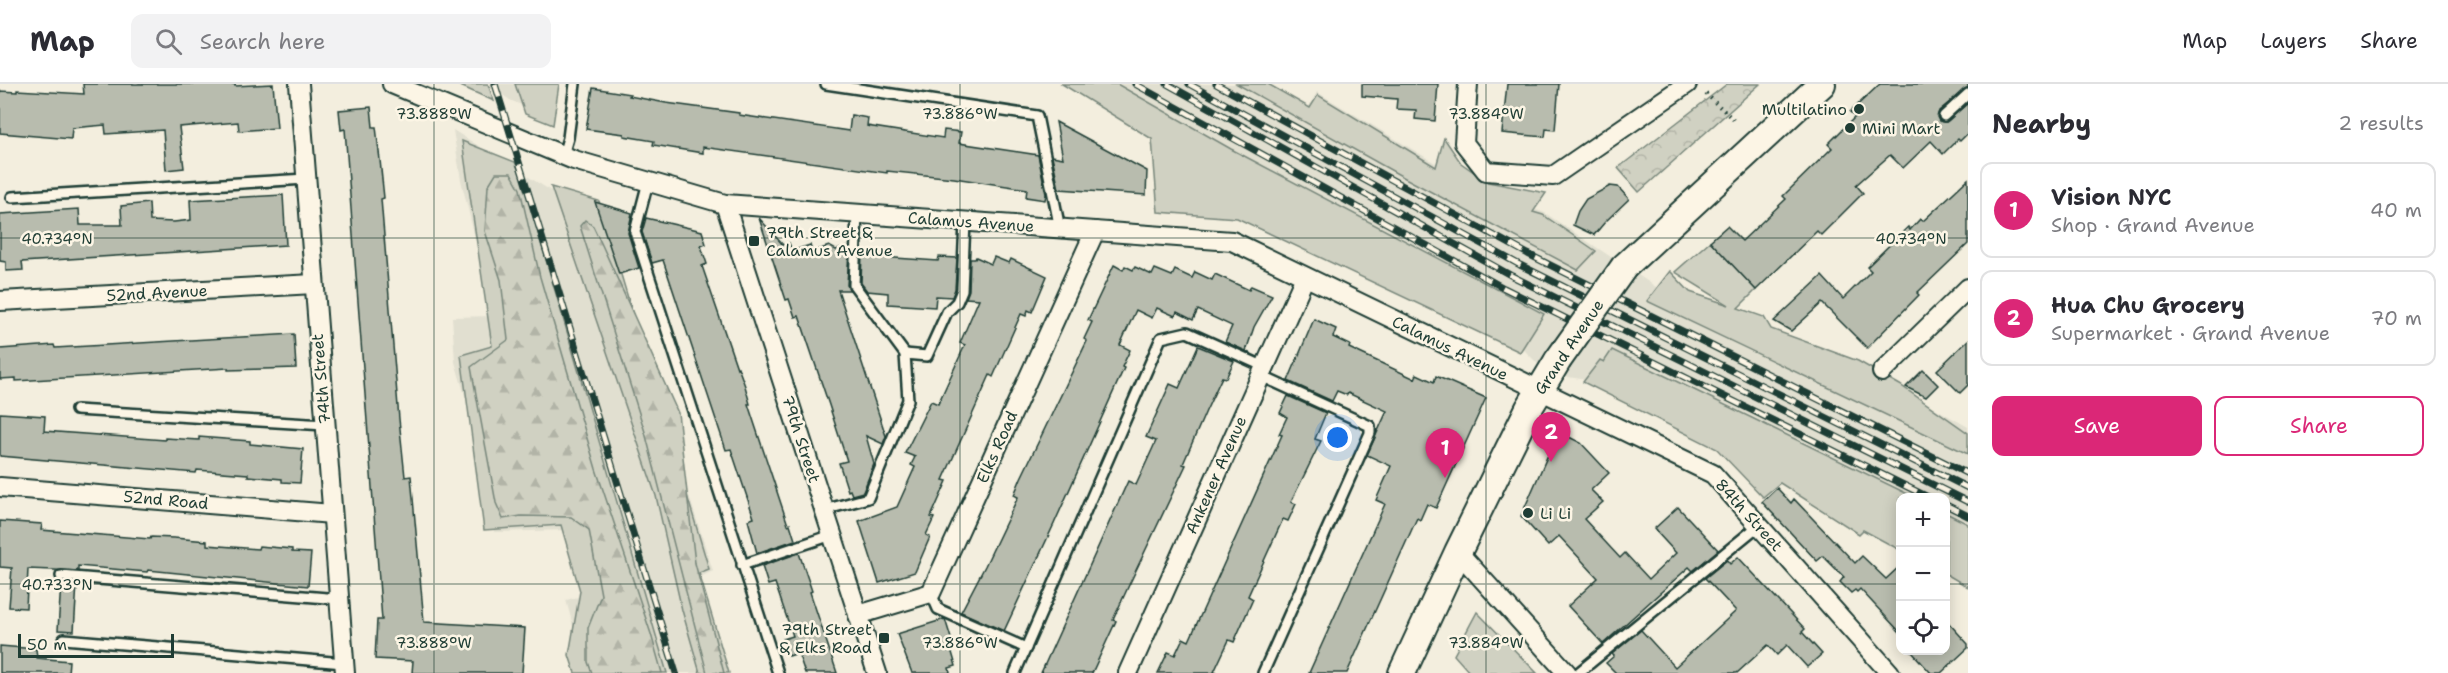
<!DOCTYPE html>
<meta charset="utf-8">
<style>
body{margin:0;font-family:"Shantell Sans",sans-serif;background:#f2f2f3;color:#2b2b33}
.controls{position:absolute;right:18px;bottom:18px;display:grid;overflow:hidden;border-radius:12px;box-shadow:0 3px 15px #0003}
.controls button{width:54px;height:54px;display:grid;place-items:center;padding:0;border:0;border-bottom:2px solid #e1e1e2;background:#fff;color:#2b2b33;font:30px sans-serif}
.scale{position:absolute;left:18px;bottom:15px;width:156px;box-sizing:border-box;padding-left:6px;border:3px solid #1f3d34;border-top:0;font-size:16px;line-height:21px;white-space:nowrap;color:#1f3d34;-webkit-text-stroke:4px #fcf5e5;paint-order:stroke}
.you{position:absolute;left:1338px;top:354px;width:21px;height:21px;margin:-15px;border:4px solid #fff;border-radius:50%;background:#1a73e8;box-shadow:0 0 0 9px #1a73e833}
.badge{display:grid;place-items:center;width:39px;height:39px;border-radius:50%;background:#db2777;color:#fff;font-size:20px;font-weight:700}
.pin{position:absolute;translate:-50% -50px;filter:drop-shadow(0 2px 3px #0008)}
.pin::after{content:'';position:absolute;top:32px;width:21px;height:18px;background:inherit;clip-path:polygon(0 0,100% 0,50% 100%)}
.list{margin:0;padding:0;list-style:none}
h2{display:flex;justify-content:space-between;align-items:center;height:78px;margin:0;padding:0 24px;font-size:26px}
h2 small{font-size:20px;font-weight:400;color:#7c7c81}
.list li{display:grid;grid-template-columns:39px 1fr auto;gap:18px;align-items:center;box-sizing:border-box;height:96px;margin:0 12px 12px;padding:0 12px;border:2px solid #e1e1e2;border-radius:12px}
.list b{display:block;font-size:22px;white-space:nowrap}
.list p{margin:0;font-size:20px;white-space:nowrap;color:#7c7c81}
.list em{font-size:20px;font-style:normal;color:#7c7c81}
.actions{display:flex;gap:12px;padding:18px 24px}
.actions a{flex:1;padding:14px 0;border:2px solid #db2777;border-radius:12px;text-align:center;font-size:21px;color:#db2777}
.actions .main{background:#db2777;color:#fff}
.icon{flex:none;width:33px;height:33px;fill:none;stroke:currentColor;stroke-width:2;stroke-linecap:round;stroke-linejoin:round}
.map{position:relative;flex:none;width:1968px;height:589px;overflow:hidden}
header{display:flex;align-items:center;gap:36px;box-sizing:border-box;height:84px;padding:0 30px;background:#fff;border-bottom:2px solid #e1e1e2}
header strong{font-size:28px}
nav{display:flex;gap:33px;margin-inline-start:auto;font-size:21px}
.search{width:420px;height:54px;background:#f2f2f3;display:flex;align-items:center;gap:15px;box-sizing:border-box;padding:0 21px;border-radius:12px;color:#7c7c81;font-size:22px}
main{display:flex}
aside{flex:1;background:#fff}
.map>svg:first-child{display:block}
</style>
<header>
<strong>Map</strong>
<div class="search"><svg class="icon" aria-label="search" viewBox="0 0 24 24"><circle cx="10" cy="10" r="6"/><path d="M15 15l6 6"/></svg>Search here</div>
<nav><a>Map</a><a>Layers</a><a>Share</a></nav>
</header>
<main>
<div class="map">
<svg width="1968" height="589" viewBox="0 0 1968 589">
<defs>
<pattern id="forest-firs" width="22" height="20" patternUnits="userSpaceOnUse" patternTransform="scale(1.5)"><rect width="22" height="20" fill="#d0d1c2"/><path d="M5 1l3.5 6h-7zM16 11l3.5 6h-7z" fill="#b2b4a7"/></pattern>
<pattern id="park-crowns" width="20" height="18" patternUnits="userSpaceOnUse" patternTransform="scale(1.5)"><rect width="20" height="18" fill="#d0d1c2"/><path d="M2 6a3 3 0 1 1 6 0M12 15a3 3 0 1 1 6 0" fill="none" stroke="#b2b4a7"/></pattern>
</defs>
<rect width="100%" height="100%" fill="#f3eede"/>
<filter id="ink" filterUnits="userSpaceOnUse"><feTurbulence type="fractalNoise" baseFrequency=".0167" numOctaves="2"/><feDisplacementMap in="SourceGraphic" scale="12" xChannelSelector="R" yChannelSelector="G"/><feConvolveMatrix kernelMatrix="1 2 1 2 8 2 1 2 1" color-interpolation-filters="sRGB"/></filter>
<g filter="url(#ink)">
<!-- built -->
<g fill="#e1dfd0">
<polygon points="476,0 557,0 555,36 510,16 497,7"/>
<polygon points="1060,0 1264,0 1308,24 1317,8 1477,104 1545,129 1662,207 1850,276 1968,343 1968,503 1946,490 1946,414 1900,414 1710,355 1581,295 1548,290 1522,264 1234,129 1156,124 1155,51"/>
<polygon points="453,46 556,110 595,117 713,487 690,498 711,589 586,589 566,516 590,510 568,446 494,448 480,362 455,278 452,233 494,232 461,96"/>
</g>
<!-- grass -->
<g fill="#d0d1c2" stroke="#78877b" stroke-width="1.5">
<polygon points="456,0 488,0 494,17"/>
<polygon points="515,0 559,0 553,41 525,30"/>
<polygon points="1062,0 1117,0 1231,65 1544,230 1520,268 1237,134 1158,128 1152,55"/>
<polygon points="1237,0 1268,0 1310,24 1318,11 1436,83 1444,54 1461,79 1488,98 1546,109 1533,128 1543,131 1596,167 1578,186 1405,94"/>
<polygon points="462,57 515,78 522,94 667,589 575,589 569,571 580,507 561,441 484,446 461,271 492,262"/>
<polygon points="551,103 599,117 709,485 699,489 729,589 700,589 682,526 656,412"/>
<polygon points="1710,157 1756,206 1738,224 1764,233 1771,245 1858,277 1900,301 1968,349 1968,370 1647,217 1670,187 1690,208 1729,221 1675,188"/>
<polygon points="1612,266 1914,413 1900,414 1900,466 1863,446 1859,450 1780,399 1763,413 1717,365 1583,298 1600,276 1604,278"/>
<polygon points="1946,429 1968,440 1968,503 1946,490"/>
<polygon points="1477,528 1537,589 1470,589 1454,571"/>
</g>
<!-- forest -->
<g fill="url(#forest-firs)" stroke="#78877b" stroke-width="1.5">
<polygon points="496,89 511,89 520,105 540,193 596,385 651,550 662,589 592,589 588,578 588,544 601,511 589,446 571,433 521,432 503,435 496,419 471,283 508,256 501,196 485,147 488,102"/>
<polygon points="585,136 593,142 602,161 678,329 695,479 724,589 707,589 645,348 580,142"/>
</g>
<!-- park -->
<polygon fill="url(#park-crowns)" stroke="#78877b" stroke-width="1.5" points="1727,0 1760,0 1639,108 1618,84"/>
<!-- building -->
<g fill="#b8bcae" stroke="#1f3d34" stroke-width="1.5">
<polygon points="83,0 235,0 235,2 273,0 277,44 239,47 238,38 179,43 184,84 166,86 163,46 106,50 105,41 72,44 71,55 0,49 0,7 17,8 17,6 84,10"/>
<polygon points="1362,0 1438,0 1435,37 1415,35 1416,26 1396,25 1397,15 1362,12"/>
<polygon points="1507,0 1559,0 1555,46 1546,45 1545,53 1502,49"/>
<polygon points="1880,0 1968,0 1968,3 1939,27 1937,33 1939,37 1946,38 1968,19 1968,49 1960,57 1958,55 1943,70 1931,57 1903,84 1890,71 1856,101 1863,109 1821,151 1817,147 1756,206 1710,157 1727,142 1742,157 1786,115 1783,112 1832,64 1828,60 1855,33 1850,28"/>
<polygon points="593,4 630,10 629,12 666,19 739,29 739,31 849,47 851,31 868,34 867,42 943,54 944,46 961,48 959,59 1038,71 1046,110 1045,116 1026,113 1027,105 954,94 887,87 887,89 703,63 703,69 653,61 654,57 624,52 624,50 586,45"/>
<polygon points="371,23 373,43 376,43 380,76 384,114 381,115 399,335 405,393 411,392 424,538 525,544 522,589 412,589 413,577 375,575 377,536 382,536 345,45 341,46 339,26"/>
<polygon points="1056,38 1147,87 1146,111 1059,105 1052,72 1063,74"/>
<polygon points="1968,95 1968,160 1917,209 1919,211 1867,264 1822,219 1791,247 1774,237 1822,192 1843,215 1871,187 1867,183 1908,143 1910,146 1920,135 1923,137"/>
<polygon points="1610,102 1618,103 1629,115 1605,138 1594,151 1573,141 1578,127 1586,115"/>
<polygon points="283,111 286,161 22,178 23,186 6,187 6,178 0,177 0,130 79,125 80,141 122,141 121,122 149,119 150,137 174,138 191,136 190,116"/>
<polygon points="595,118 632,129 628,149 639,184 619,190"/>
<polygon points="646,134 702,147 706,160 701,162 707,180 702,182 737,284 738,283 745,302 750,320 748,320 788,441 790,440 795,456 757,469 748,436 754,434 731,365 726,366 663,176 652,179 642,148"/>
<polygon points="759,134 783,161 789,159 792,167 810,161 812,168 829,162 836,166 846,163 849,167 847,201 850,206 838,206 886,352 883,360 866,352 874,380 863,408 852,411 850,406 848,407 839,379 847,377 829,321 799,232 795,233 789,215 786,216"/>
<polygon points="862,168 882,169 881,173 938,177 939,173 957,174 955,205 952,213 936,212 935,223 888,220 888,209 867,207 861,199"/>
<polygon points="976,173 991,180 994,173 1009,179 1011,175 1047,192 1032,228 1028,226 1026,232 1021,230 993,293 990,291 943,396 947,397 931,433 934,434 926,451 930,453 915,488 879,499 859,437 897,423 915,383 911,381 915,373 905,369 931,317 938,320 965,261 960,259 979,215 966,214 969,206 970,175 975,175"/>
<polygon points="1114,181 1123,186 1125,182 1133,186 1135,183 1152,191 1155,185 1172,192 1175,186 1192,194 1195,188 1212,196 1215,190 1249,206 1251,202 1272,211 1254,243 1246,267 1225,258 1232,242 1198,226 1193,236 1177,228 1175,232 1157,224 1152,234 1136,226 1120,261 1130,266 1122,283 1124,284 1054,440 1004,547 961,528 985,482 1018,413 1014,411 1021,394 1087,257 1084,255 1092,238 1088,236"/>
<polygon points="1314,235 1336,245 1333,253 1350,261 1349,264 1415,295 1417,290 1434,298 1436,292 1486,314 1436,424 1427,420 1420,436 1417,434 1347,589 1309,589 1385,420 1376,416 1391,382 1367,371 1387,327 1348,309 1347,311 1337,307 1332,317 1288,297"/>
<polygon points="294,250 296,284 228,286 228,284 16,297 16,294 0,295 0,265 54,261 55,264"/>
<polygon points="1968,256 1968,301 1960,309 1937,286"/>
<polygon points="1198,262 1234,277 1226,294 1222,293 1206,327 1183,380 1186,381 1129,501 1113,536 1116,537 1092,589 1041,589 1128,397 1136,401 1156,357 1146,353 1170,300 1179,304"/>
<polygon points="1923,286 1938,301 1926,313 1906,303"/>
<polygon points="1288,312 1326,329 1315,355 1321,357 1291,418 1296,420 1288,437 1283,435 1248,512 1253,515 1234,558 1229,556 1214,588 1217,589 1158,589 1168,568 1175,571 1183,554 1189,557 1282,351 1279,350 1287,333 1280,329"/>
<polygon points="0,329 45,332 44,347 165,356 165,354 199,356 199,353 250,357 250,360 303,365 300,399 282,398 282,395 248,392 248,390 197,386 196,389 0,372"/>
<polygon points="1569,353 1581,359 1609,389 1591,406 1603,418 1584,435 1620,474 1625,469 1649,495 1676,469 1654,445 1678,423 1718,466 1693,487 1689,483 1603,560 1568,522 1598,494 1559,452 1548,462 1521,432 1547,373"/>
<polygon points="1777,404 1791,419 1794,415 1855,479 1862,472 1886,495 1900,482 1900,548 1860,505 1857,508 1855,506 1851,509 1840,498 1844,493 1823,472 1817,477 1762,418"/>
<polygon points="0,437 42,440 41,446 150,455 151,453 174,454 207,457 207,461 258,465 259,462 292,465 292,468 311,469 308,502 148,486 147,488 78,482 78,487 28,485 26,524 9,523 12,484 0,483"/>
<polygon points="799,469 812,507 810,508 837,589 805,589 798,569 789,572 783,555 793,552 775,499 768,501 762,482"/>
<polygon points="1738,473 1805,545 1802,548 1822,570 1807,583 1787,561 1777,571 1768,561 1737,589 1616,589 1606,579 1614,572 1612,570 1641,546 1675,583 1736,527 1705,494 1727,476 1730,480"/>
<polygon points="61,499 77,500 74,547 58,546"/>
<polygon points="945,535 954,564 951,565 956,582 949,584 950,589 912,589 897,550"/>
<polygon points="1946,536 1968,560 1968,564 1941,589 1931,589 1911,567 1946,567"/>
<polygon points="0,562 36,565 37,574 69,577 68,589 0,589"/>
</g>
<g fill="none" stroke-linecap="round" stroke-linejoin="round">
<!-- service casing -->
<g stroke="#1f3d34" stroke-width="14">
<g id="service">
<polyline points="826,0 1037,32 1060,145"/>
<polyline points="1944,32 1968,10"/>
<polyline points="563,71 568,54 575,0"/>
<polyline points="648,98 635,148 778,589"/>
<polyline points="12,113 306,95"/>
<polyline points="905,270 927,272 947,228 957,218 962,206 965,138"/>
<polyline points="1261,292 1370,342 1370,349 1263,589"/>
<polyline points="76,326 325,341"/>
<polyline points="824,426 868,414 908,316 905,270 854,201 857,130"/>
<polyline points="742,481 832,451"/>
<polyline points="61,492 339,515"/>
<polyline points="931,509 938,525 1026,564"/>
<polyline points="64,555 344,579"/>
<polyline points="1015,589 1161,254 1187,248 1265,283"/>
<polyline points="1578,589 1758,442"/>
</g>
</g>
<!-- minor casing -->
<g stroke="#1f3d34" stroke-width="22">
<g id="minor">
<polyline points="299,0 345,589"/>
<polyline points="392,0 574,76 725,120 1232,157 1713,390 1890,589"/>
<polyline points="1468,0 1464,59 1486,87 1553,92 1687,0"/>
<polyline points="725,120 877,589"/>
<polyline points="0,217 314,200"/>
<polyline points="1882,288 1968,204"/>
<polyline points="0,403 332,430"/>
<polyline points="1458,468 1567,589"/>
<polyline points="858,531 931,509 1095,147"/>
<polyline points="1128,589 1305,193"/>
</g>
</g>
<!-- secondary casing -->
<g stroke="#1f3d34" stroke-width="30">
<g id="secondary">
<polyline points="1624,183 1822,0"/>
<polyline points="1402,589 1458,468 1529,324 1558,276"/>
</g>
</g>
<!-- path -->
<polyline stroke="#1f3d34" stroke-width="4" stroke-dasharray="1.5 4.5" stroke-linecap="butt" points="1706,10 1734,36"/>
<!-- service -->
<use href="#service" stroke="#fcf5e5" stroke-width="9"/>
<!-- minor -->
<use href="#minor" stroke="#fcf5e5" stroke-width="18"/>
<!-- secondary -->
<use href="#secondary" stroke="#fcf5e5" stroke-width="26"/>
<!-- rail casing -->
<g stroke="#1f3d34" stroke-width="7">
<g id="rail">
<polyline points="495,0 676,589"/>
<polyline points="1135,0 1504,204 1930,414"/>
<polyline points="1167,0 1512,192 1968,418"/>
<polyline points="1189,0 1520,181 1968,404"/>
<polyline points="1216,0 1528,170 1968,390"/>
<polyline points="1946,421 1968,432"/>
</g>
</g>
<!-- rail -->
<use href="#rail" stroke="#fcf5e5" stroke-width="4.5" stroke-dasharray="14" stroke-linecap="butt"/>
<!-- secondary-bridge casing -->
<g stroke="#1f3d34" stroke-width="30" stroke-linecap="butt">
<polyline id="secondary-bridge" points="1558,276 1624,183"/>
</g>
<!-- secondary-bridge -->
<use href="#secondary-bridge" stroke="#fcf5e5" stroke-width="26"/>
</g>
</g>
<!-- ticks -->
<path fill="none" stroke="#1f3d34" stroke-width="1.5" stroke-opacity="0.45" d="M434,0V589M960,0V589M1486,0V589M0,154H1968M0,500H1900M1946,500H1968"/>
<!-- markers -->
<g fill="#1f3d34" stroke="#fcf5e5" stroke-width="2">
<circle cx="1859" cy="25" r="6"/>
<circle cx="1850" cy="44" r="6"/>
<rect x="748" y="151" width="12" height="12" rx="3"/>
<circle cx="1528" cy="429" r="6"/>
<rect x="878" y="548" width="12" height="12" rx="3"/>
</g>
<g text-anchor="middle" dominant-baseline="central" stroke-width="5" stroke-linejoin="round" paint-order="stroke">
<!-- poi labels -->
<g font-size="16" fill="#1f3d34" stroke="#fcf5e5" text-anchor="start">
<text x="1847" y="25" text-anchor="end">Multilatino</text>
<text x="1862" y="44">Mini Mart</text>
<text x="766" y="148">79th Street &amp;<tspan x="766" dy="18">Calamus Avenue</tspan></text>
<text x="1540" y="429">Li Li</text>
<text x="872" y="545" text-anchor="end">79th Street<tspan x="872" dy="18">&amp; Elks Road</tspan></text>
</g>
<!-- street labels -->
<g font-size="16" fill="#1f3d34" stroke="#fcf5e5">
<text transform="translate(971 138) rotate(4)">Calamus Avenue</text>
<text transform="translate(157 209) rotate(-3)">52nd Avenue</text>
<text transform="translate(1569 263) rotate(-56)">Grand Avenue</text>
<text transform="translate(1450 264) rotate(26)">Calamus Avenue</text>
<text transform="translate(321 295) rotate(-95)">74th Street</text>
<text transform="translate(801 355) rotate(72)">79th Street</text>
<text transform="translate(997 363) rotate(-66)">Elks Road</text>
<text transform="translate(1216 391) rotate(-66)">Ankener Avenue</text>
<text transform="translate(166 416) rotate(5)">52nd Road</text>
<text transform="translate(1749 431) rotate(48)">84th Street</text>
</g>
</g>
<g font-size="15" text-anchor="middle" fill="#1f3d34" stroke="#fcf5e5" stroke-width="5" stroke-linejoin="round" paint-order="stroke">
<text x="434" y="35">73.888°W</text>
<text x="960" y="35">73.886°W</text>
<text x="1486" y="35">73.884°W</text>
<text x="57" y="160">40.734°N</text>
<text x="1911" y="160">40.734°N</text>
<text x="57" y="506">40.733°N</text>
<text x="434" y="564">73.888°W</text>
<text x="960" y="564">73.886°W</text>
<text x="1486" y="564">73.884°W</text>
</g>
</svg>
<div class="controls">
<button>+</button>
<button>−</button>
<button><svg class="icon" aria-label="locate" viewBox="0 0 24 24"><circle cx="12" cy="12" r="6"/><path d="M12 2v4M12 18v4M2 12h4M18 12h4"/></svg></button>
</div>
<div class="scale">50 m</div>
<div class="you"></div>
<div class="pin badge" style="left:1445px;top:394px">1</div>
<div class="pin badge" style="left:1551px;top:378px">2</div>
</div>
<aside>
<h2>Nearby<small>2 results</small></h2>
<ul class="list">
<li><span class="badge">1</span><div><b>Vision NYC</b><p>Shop · Grand Avenue</p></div><em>40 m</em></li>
<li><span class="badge">2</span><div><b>Hua Chu Grocery</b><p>Supermarket · Grand Avenue</p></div><em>70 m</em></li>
</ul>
<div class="actions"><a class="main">Save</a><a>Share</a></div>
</aside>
</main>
